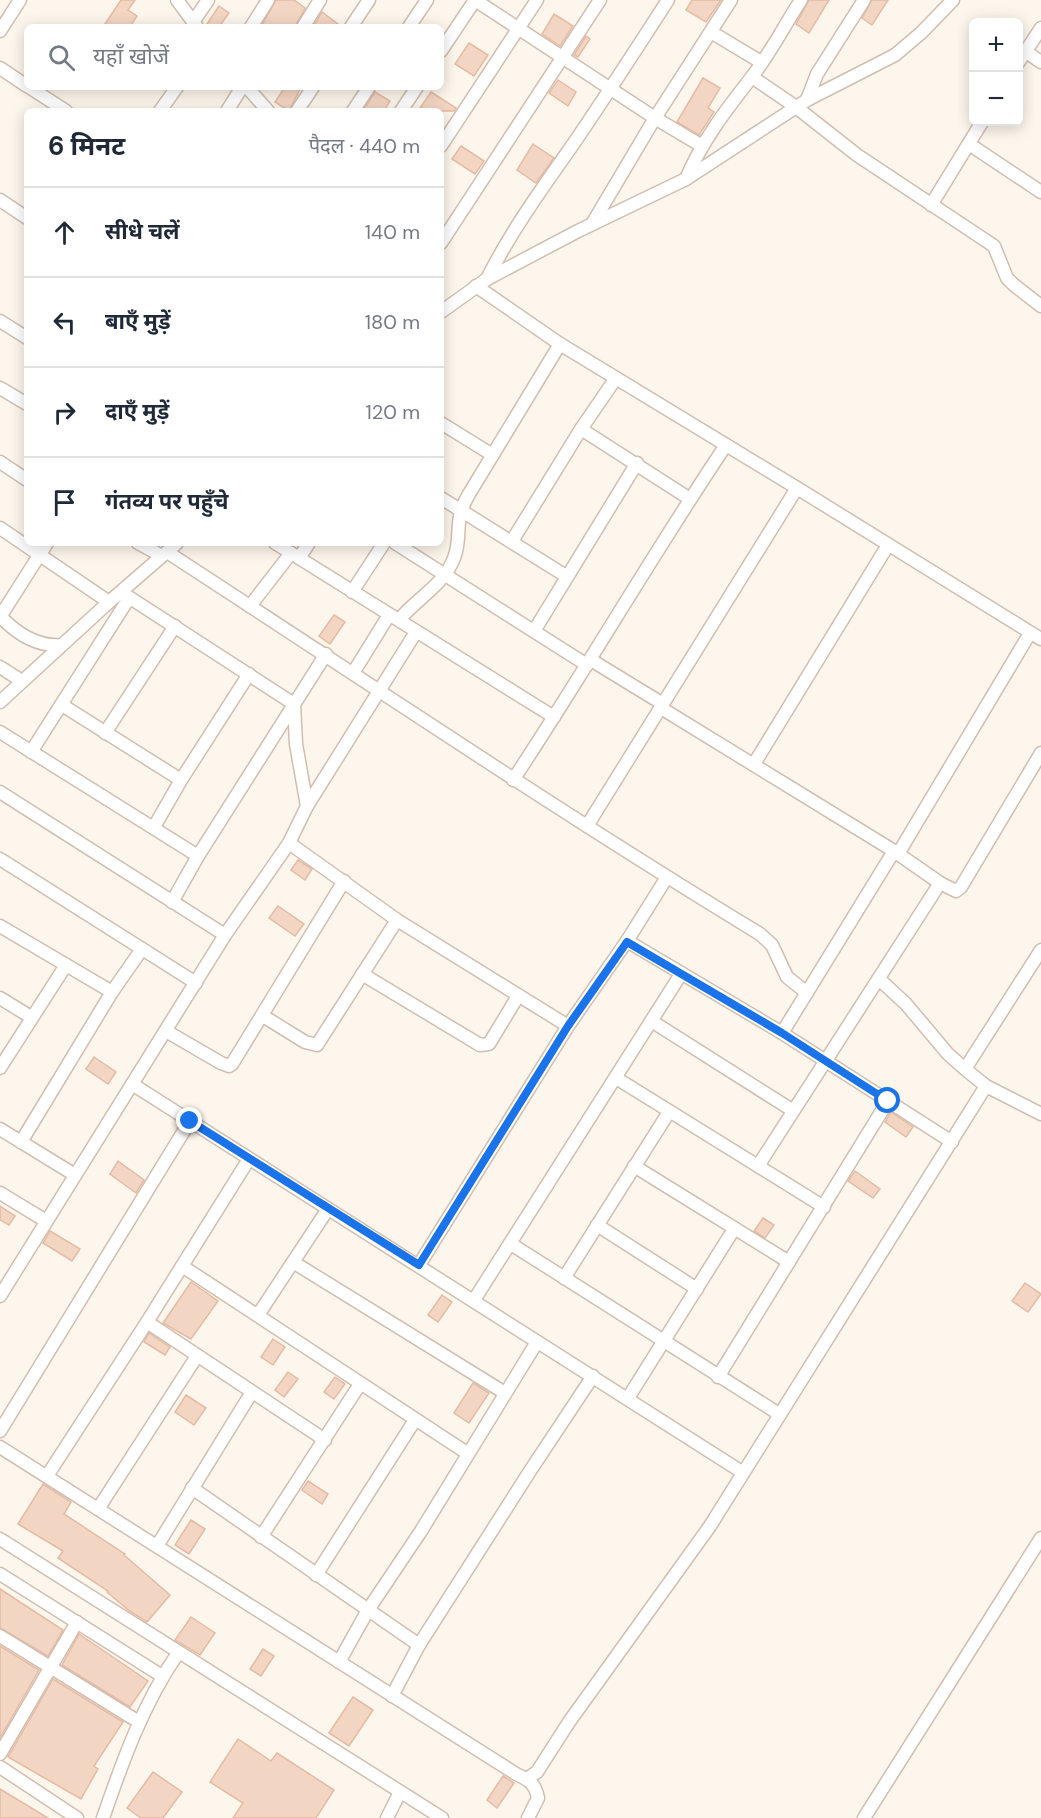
<!DOCTYPE html>
<html lang="hi">
<meta charset="utf-8">
<style>
body{margin:0;font-family:"DM Sans","Noto Sans Devanagari",sans-serif;background:#f6f6f7;color:#1f2937}
.controls{position:absolute;right:18px;top:18px;display:grid;overflow:hidden;border-radius:9px;box-shadow:0 3px 15px #0003}
.controls button{width:54px;height:54px;display:grid;place-items:center;padding:0;border:0;border-bottom:2px solid #e0e1e3;background:#fff;color:#1f2937;font:30px sans-serif}
.stop{position:absolute;width:18px;height:18px;margin:-14px;border:4px solid #1a73e8;border-radius:50%;background:#fff}
.stop.end{background:#1a73e8;border-color:#fff;box-shadow:0 2px 6px #0008}
.list{margin:0;padding:0;list-style:none}
h2{display:flex;justify-content:space-between;align-items:center;height:78px;margin:0;padding:0 24px;font-size:26px}
h2 small{font-size:20px;font-weight:400;color:#747a83}
.list li{display:grid;grid-template-columns:39px 1fr auto;gap:18px;align-items:center;box-sizing:border-box;height:90px;padding:0 24px;border-top:2px solid #e0e1e3}
.list b{display:block;font-size:22px;white-space:nowrap}
.list em{font-size:20px;font-style:normal;color:#747a83}
.icon{flex:none;width:33px;height:33px;fill:none;stroke:currentColor;stroke-width:2;stroke-linecap:round;stroke-linejoin:round}
.map{position:relative;flex:none;width:1041px;height:1818px;overflow:hidden}
.search{position:absolute;background:#fff;box-shadow:0 3px 15px #0003;left:24px;top:24px;width:420px;height:66px;display:flex;align-items:center;gap:15px;box-sizing:border-box;padding:0 21px;border-radius:9px;color:#747a83;font-size:22px}
.panel{position:absolute;background:#fff;box-shadow:0 3px 15px #0003;left:24px;top:108px;width:420px;height:438px;border-radius:9px}
.map>svg:first-child{display:block}
</style>
<div class="map">
<svg width="1041" height="1818" viewBox="0 0 1041 1818">
<rect width="100%" height="100%" fill="#fdf6ec"/>
<!-- building -->
<g fill="#f3d5c3" stroke="#e6bba3" stroke-width="1.5">
<polygon points="121,0 135,0 128,10 137,16 130,27 103,27"/>
<polygon points="276,0 294,0 305,8 295,27 261,27"/>
<polygon points="692,0 721,0 706,22 686,10"/>
<polygon points="809,0 829,0 809,33 796,24"/>
<polygon points="872,0 888,0 872,25 862,18"/>
<polygon points="219,6 229,13 219,27 205,27"/>
<polygon points="322,12 342,27 313,27"/>
<polygon points="554,14 573,26 560,46 542,34"/>
<polygon points="586,36 590,39 578,57 574,55"/>
<polygon points="469,43 488,55 474,76 455,64"/>
<polygon points="703,78 720,88 708,108 714,112 699,135 677,122"/>
<polygon points="558,80 576,92 568,106 549,93"/>
<polygon points="285,87 301,87 289,111 275,102"/>
<polygon points="375,92 390,101 384,111 363,111"/>
<polygon points="431,92 456,108 454,111 418,111"/>
<polygon points="533,144 554,158 536,183 517,170"/>
<polygon points="461,146 484,161 475,174 452,159"/>
<polygon points="334,615 345,622 330,644 319,636"/>
<polygon points="298,860 312,869 305,880 291,870"/>
<polygon points="278,906 304,924 295,936 269,918"/>
<polygon points="94,1057 116,1072 108,1084 86,1069"/>
<polygon points="891,1112 913,1127 906,1137 885,1122"/>
<polygon points="118,1161 144,1180 136,1193 110,1174"/>
<polygon points="855,1171 880,1189 873,1198 848,1181"/>
<polygon points="0,1206 15,1216 9,1225 0,1220"/>
<polygon points="763,1218 774,1225 765,1238 754,1231"/>
<polygon points="50,1231 80,1249 72,1261 43,1243"/>
<polygon points="191,1282 218,1301 191,1339 163,1323"/>
<polygon points="1025,1283 1041,1294 1028,1312 1012,1301"/>
<polygon points="442,1295 452,1302 438,1322 428,1315"/>
<polygon points="149,1333 170,1347 165,1355 144,1342"/>
<polygon points="273,1339 285,1347 273,1365 261,1357"/>
<polygon points="288,1372 298,1379 284,1397 275,1390"/>
<polygon points="335,1377 345,1384 334,1399 324,1392"/>
<polygon points="473,1383 489,1393 469,1423 454,1413"/>
<polygon points="186,1395 206,1408 194,1425 175,1412"/>
<polygon points="308,1481 328,1494 322,1504 302,1490"/>
<polygon points="43,1484 71,1502 64,1514 125,1554 124,1555 170,1595 147,1622 128,1610 107,1592 108,1591 58,1558 63,1551 18,1524"/>
<polygon points="191,1520 205,1529 189,1554 175,1545"/>
<polygon points="0,1589 63,1630 48,1656 0,1628"/>
<polygon points="191,1617 215,1633 200,1655 175,1640"/>
<polygon points="79,1634 148,1681 130,1707 62,1665"/>
<polygon points="0,1646 39,1670 0,1738"/>
<polygon points="263,1649 274,1656 261,1676 250,1669"/>
<polygon points="53,1679 123,1722 94,1766 98,1769 81,1799 8,1757"/>
<polygon points="353,1697 373,1710 349,1746 329,1733"/>
<polygon points="238,1739 271,1761 277,1753 334,1790 316,1818 233,1818 243,1803 210,1782"/>
<polygon points="153,1772 182,1792 163,1818 141,1818 127,1808"/>
<polygon points="503,1776 514,1783 497,1808 487,1800"/>
<polygon points="0,1789 48,1818 0,1818"/>
</g>
<g fill="none" stroke-linecap="round" stroke-linejoin="round">
<!-- minor casing -->
<g stroke="#d1beb0" stroke-width="15">
<g id="minor">
<polyline points="177,0 197,27"/>
<polyline points="475,0 655,118 702,146"/>
<polyline points="193,22 208,0"/>
<polyline points="251,27 268,0"/>
<polyline points="303,27 320,0"/>
<polyline points="351,27 369,0"/>
<polyline points="409,27 427,0"/>
<polyline points="0,31 20,0"/>
<polyline points="711,32 761,62"/>
<polyline points="441,51 475,0"/>
<polyline points="1025,51 1041,62"/>
<polyline points="1018,63 1041,28"/>
<polyline points="0,68 27,86"/>
<polyline points="752,77 796,107 857,155 994,246 1007,278 1014,285 1041,306"/>
<polyline points="29,87 66,111"/>
<polyline points="247,87 268,111"/>
<polyline points="807,100 817,74 864,0"/>
<polyline points="160,111 177,87"/>
<polyline points="227,111 242,87"/>
<polyline points="297,111 313,87"/>
<polyline points="353,111 369,87"/>
<polyline points="401,111 417,87"/>
<polyline points="969,144 1041,192"/>
<polyline points="441,146 537,0"/>
<path d="M686,179C702,141 726,110 751,78C770,54 784,26 801,0"/>
<polyline points="0,200 27,218"/>
<polyline points="931,205 982,122"/>
<polyline points="592,224 655,118 731,0"/>
<polyline points="441,243 600,0"/>
<path d="M487,279C511,231 543,187 574,143C606,96 637,48 668,0"/>
<polyline points="476,286 560,344 797,488 1041,639"/>
<polyline points="441,312 487,279 578,231 686,179 807,100 895,55 921,33 953,0"/>
<polyline points="0,321 27,338"/>
<polyline points="0,388 27,404"/>
<polyline points="441,423 491,454"/>
<polyline points="581,429 690,499"/>
<polyline points="0,462 27,480"/>
<polyline points="441,498 566,576"/>
<polyline points="0,528 109,602"/>
<polyline points="512,541 581,429 616,378"/>
<polyline points="138,543 162,556"/>
<polyline points="275,543 554,717"/>
<polyline points="395,543 587,665"/>
<path d="M167,552C364,680 559,812 760,934L772,945L787,977L807,993"/>
<polyline points="299,558 309,543"/>
<polyline points="121,592 294,704 296,744 307,806"/>
<polyline points="352,592 384,543"/>
<polyline points="250,606 291,553"/>
<path d="M0,616C16,633 37,647 62,645"/>
<polyline points="0,617 47,543"/>
<path d="M399,620C416,599 444,585 454,558C460,544 457,530 460,516C461,508 465,501 469,494L560,344"/>
<polyline points="534,631 637,463"/>
<polyline points="591,660 663,704"/>
<polyline points="0,667 22,681"/>
<polyline points="353,673 389,615"/>
<polyline points="0,702 109,602 177,543"/>
<polyline points="62,705 181,780"/>
<polyline points="661,708 894,851 940,883 956,891 961,887 1041,753"/>
<polyline points="0,732 198,856"/>
<polyline points="105,733 175,626"/>
<polyline points="31,752 129,598"/>
<polyline points="754,764 888,545"/>
<path d="M513,780C586,670 652,555 726,445"/>
<polyline points="0,792 225,935"/>
<polyline points="587,826 797,488"/>
<polyline points="154,827 181,780 249,674"/>
<polyline points="289,843 397,920 568,1026"/>
<polyline points="898,854 1030,633"/>
<polyline points="0,859 196,983"/>
<polyline points="172,902 198,856 326,654"/>
<polyline points="0,926 112,992"/>
<polyline points="627,941 782,1033 952,1142"/>
<polyline points="362,974 480,1045 489,1044 518,996"/>
<polyline points="879,979 906,1004 948,1054 965,1069 986,1086 1041,1114"/>
<polyline points="0,998 31,1017"/>
<polyline points="263,1016 305,1042 317,1045 397,920"/>
<polyline points="653,1022 792,1110"/>
<polyline points="166,1031 221,1063 229,1066 232,1064 344,881"/>
<polyline points="782,1033 894,851"/>
<polyline points="0,1068 66,965"/>
<polyline points="965,1069 1041,950"/>
<polyline points="616,1078 824,1207"/>
<polyline points="132,1084 742,1472"/>
<polyline points="0,1129 75,1175"/>
<polyline points="21,1142 112,992 142,949"/>
<polyline points="634,1166 789,1262"/>
<polyline points="758,1166 940,883"/>
<polyline points="0,1193 46,1221"/>
<polyline points="597,1225 697,1289"/>
<polyline points="511,1244 779,1414"/>
<polyline points="293,1262 505,1393"/>
<polyline points="419,1265 568,1026 627,941 667,877"/>
<polyline points="182,1266 467,1453"/>
<polyline points="564,1278 669,1112"/>
<polyline points="0,1296 225,935 289,843 307,806 416,632"/>
<polyline points="474,1300 681,974"/>
<polyline points="258,1315 328,1209"/>
<polyline points="147,1322 325,1440"/>
<polyline points="718,1377 888,1101"/>
<polyline points="628,1398 734,1229"/>
<polyline points="0,1431 190,1121"/>
<path d="M0,1447L516,1774C529,1780 535,1783 538,1798L528,1818"/>
<polyline points="47,1476 147,1322 249,1159"/>
<polyline points="192,1488 419,1645"/>
<polyline points="98,1509 197,1356"/>
<polyline points="261,1537 360,1384"/>
<polyline points="0,1539 442,1818"/>
<polyline points="157,1546 252,1392"/>
<polyline points="0,1574 162,1676"/>
<polyline points="316,1575 415,1420"/>
<polyline points="0,1636 139,1722"/>
<polyline points="339,1662 368,1610 421,1531 537,1342"/>
<polyline points="392,1696 419,1645 530,1471 593,1376"/>
<polyline points="0,1754 77,1622"/>
<polyline points="0,1767 77,1818"/>
<polyline points="528,1778 537,1772 569,1722 710,1526 986,1086"/>
<path d="M103,1818C123,1760 143,1704 178,1653"/>
<polyline points="387,1818 400,1792"/>
<polyline points="864,1818 1041,1538"/>
</g>
</g>
<!-- minor -->
<use href="#minor" stroke="#fff" stroke-width="12"/>
</g>
<g fill="none" stroke-linecap="round" stroke-linejoin="round">
<!-- route -->
<polyline stroke="#1a73e8" stroke-width="8" points="190,1121 419,1265 568,1026 627,942 782,1033 888,1101"/>
</g>
</svg>
<div class="controls">
<button>+</button>
<button>−</button>
</div>
<div class="stop" style="left:888px;top:1101px"></div>
<div class="stop end" style="left:190px;top:1121px"></div>
<div class="search"><svg class="icon" aria-label="search" viewBox="0 0 24 24"><circle cx="10" cy="10" r="6"/><path d="M15 15l6 6"/></svg>यहाँ खोजें</div>
<section class="panel">
<h2>6 मिनट<small>पैदल · 440 m</small></h2>
<ul class="list">
<li><svg class="icon" aria-label="ahead" viewBox="0 0 24 24"><path d="M12 20V5M6 11l6-6 6 6"/></svg><div><b>सीधे चलें</b></div><em>140 m</em></li>
<li><svg class="icon" aria-label="left" viewBox="0 0 24 24"><path d="M17 20v-9H6M10 6l-5 5 5 5"/></svg><div><b>बाएँ मुड़ें</b></div><em>180 m</em></li>
<li><svg class="icon" aria-label="right" viewBox="0 0 24 24"><path d="M7 20v-9h11M14 6l5 5-5 5"/></svg><div><b>दाएँ मुड़ें</b></div><em>120 m</em></li>
<li><svg class="icon" aria-label="arrive" viewBox="0 0 24 24"><path d="M6 21V4h12l-3 4 3 4H6"/></svg><div><b>गंतव्य पर पहुँचे</b></div></li>
</ul>
</section>
</div>
